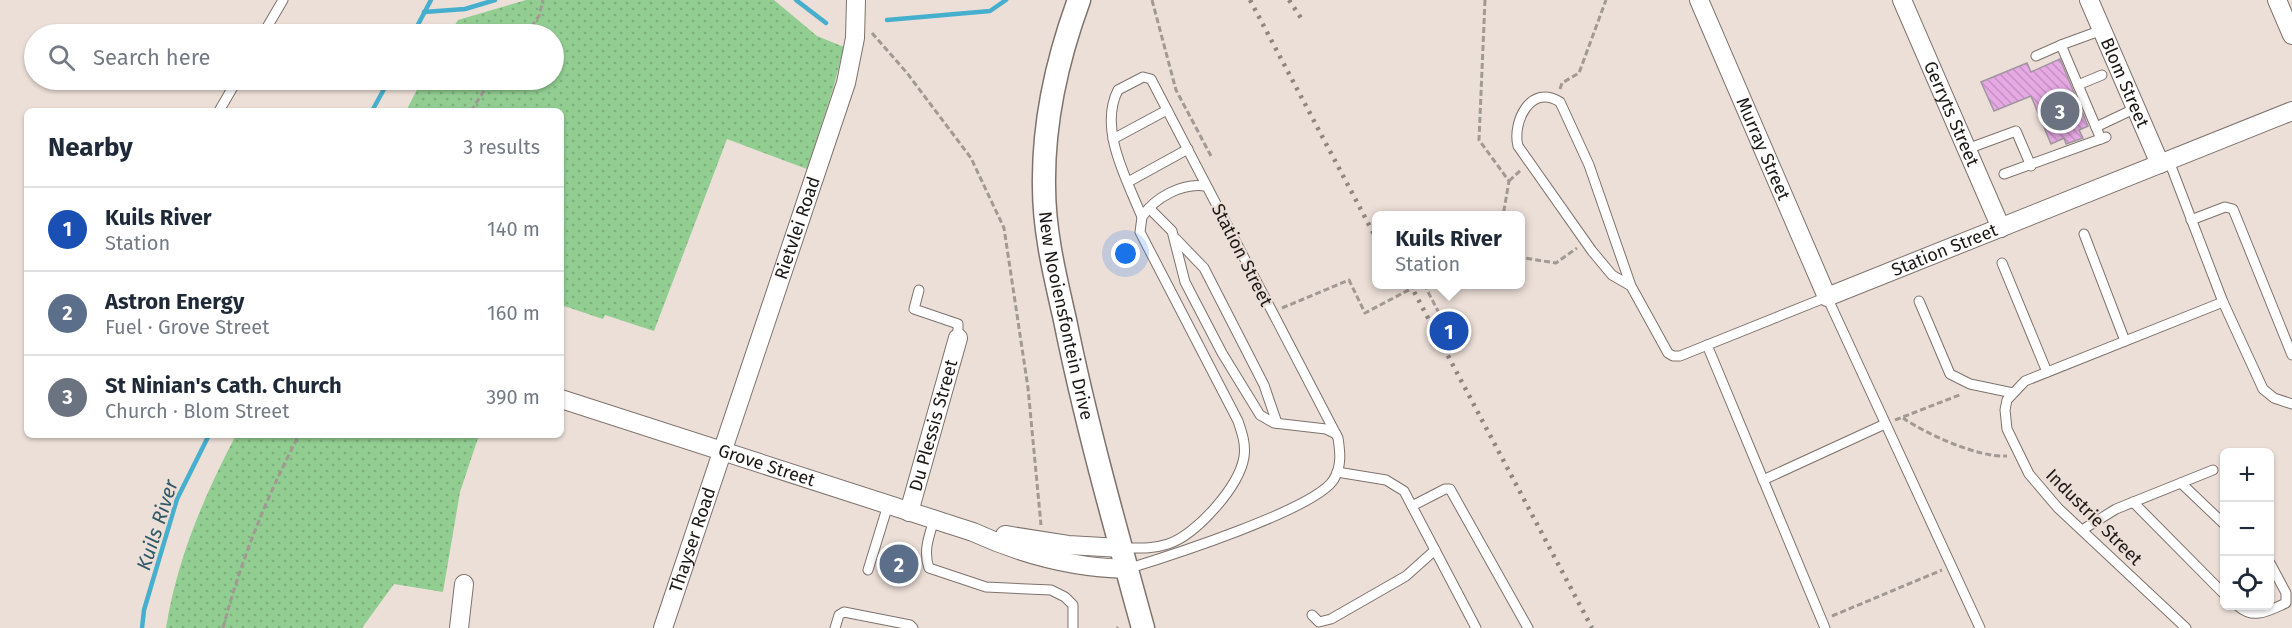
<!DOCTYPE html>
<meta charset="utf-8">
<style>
body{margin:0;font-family:"Fira Sans",sans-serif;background:#f2f2f3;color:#1f2937}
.controls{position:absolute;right:18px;bottom:18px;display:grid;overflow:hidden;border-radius:9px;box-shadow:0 2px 4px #0004}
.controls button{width:54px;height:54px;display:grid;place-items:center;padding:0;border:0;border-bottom:2px solid #e0e1e3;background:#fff;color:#1f2937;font:30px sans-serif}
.you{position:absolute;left:1126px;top:254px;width:21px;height:21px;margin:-15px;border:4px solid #fff;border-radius:50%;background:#1a73e8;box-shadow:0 0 0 9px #1a73e833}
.badge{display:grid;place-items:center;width:39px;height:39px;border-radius:50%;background:#576be1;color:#fff;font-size:20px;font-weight:700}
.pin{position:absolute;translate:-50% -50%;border:3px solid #fff;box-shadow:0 2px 6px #0006}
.popup{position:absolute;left:1372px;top:211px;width:153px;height:78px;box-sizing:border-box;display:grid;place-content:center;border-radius:9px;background:#fff;filter:drop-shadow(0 2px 4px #0005);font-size:20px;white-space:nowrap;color:#747a83}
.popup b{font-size:22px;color:#1f2937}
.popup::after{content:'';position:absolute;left:50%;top:100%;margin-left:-12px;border:12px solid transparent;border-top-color:#fff}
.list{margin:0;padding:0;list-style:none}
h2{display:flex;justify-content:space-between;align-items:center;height:78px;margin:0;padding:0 24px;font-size:26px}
h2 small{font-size:20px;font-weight:400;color:#747a83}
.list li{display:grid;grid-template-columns:39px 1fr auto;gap:18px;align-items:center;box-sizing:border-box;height:84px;padding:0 24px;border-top:2px solid #e0e1e3}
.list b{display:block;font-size:22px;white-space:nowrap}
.list p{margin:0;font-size:20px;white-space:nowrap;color:#747a83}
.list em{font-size:20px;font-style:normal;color:#747a83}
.icon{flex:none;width:33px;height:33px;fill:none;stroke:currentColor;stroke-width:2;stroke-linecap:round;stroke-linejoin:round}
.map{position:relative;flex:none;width:2292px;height:628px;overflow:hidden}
.search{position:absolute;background:#fff;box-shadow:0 2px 4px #0004;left:24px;top:24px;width:540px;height:66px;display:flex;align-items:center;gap:15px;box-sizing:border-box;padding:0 21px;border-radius:33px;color:#747a83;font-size:22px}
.panel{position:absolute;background:#fff;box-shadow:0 2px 4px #0004;left:24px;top:108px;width:540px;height:330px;border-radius:9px}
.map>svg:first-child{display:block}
</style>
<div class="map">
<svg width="2292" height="628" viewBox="0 0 2292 628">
<defs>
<pattern id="grass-dots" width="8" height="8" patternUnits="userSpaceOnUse" patternTransform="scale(1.5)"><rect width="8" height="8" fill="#92ce92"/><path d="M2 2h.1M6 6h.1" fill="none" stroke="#7db07d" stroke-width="1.8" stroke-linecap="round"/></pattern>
<pattern id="building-back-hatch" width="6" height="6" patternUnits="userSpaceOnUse" patternTransform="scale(1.5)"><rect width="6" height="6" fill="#e6a9e4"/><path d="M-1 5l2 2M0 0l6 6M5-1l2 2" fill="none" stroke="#c591c3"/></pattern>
</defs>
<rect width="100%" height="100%" fill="#ecdfd8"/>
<!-- grass -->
<g fill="url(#grass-dots)">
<polygon points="526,0 774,0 817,36 844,47 833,89 807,169 727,139 654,331 605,315 603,319 561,305 561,111 406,111 422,80 554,80 554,34 449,34 458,20"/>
<path d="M236,435H479L460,492L443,592L394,584L362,628H166C177,559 204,496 236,435Z"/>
</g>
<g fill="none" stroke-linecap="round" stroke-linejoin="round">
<!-- stream -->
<g stroke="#45afcd" stroke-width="4.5">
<polyline points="796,0 826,23"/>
<polyline points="424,12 465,9 495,0"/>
<polyline points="887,20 990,11 1006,0"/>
<polyline points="413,34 431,0"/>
<polyline points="372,111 389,80"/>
<polyline points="142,628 144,610 177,499 209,435"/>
</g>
</g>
<!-- building -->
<polygon fill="url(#building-back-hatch)" stroke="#a0969f" stroke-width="1.5" points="2060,59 2088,126 2079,130 2083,138 2066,144 2064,138 2051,144 2031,96 1994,111 1981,82 2027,63 2031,72"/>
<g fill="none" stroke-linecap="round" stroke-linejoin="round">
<!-- service casing -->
<g stroke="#7e726d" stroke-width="11">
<g id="service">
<polyline points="263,34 283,0"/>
<polyline points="2036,56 2061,45"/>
<polyline points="2078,85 2102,75"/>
<polyline points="219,111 237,80"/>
<polyline points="2096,127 2136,108"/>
<polyline points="1113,139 1167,110"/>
<polyline points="2101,139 2061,45 2102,30"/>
<polyline points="1967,149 2016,131 2031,166"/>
<polyline points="2169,161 2223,302 2263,389 2274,398 2292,404"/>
<polyline points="2004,174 2106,137"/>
<polyline points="1128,182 1188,149"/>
<polyline points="1149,208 1172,231 1185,282 1222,353 1260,415 1274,423 1326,429 1336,434"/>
<polyline points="2191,220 2225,207 2233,209 2292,355"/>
<polyline points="2084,234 2125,341"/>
<polyline points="1176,239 1204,268 1264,385 1277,423"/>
<polyline points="2002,263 2047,372"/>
<path d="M1631,286L1612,275L1592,251L1518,146C1512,123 1530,83 1560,102L1589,165L1631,286L1668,353L1673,356H1680L1827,297L1980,628"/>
<polyline points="919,290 914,309 958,324 958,338"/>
<polyline points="1919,301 1950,374 1970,384 2013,393"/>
<polyline points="1707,345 1825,628"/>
<polyline points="1337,472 1386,480 1404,491 1476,628"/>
<polyline points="1763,480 1885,424"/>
<polyline points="2181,483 2224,524"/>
<polyline points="2133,502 2224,594"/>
<polyline points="1412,506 1445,489 1450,489 1528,628"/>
<path d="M934,520C929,536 923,551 929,568L986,587L1051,590L1065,597L1073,605V628"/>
<polyline points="2082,530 2116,509 2213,470"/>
<path d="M1122,548C1138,548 1153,549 1168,544C1196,535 1239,487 1244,457C1246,444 1242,433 1238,421L1140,232L1142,217C1155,197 1182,183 1205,186"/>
<path d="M1127,569C1166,557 1317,509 1334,479C1342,466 1340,451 1338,438L1151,79L1143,77L1118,90C1098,129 1127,180 1142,217"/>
<polyline points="868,570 888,505"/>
<path d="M2238,606C2254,620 2268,611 2286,603V593L2270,563"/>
<polyline points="1312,615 1319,622 1331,619 1406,576 1435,550"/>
<polyline points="835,628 839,615 844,612 910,625 913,628"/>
<polyline points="2186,628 2058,508 2029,474 2007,429 2005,410 2007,400 2025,381 2223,302"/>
</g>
</g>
<!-- minor casing -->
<g stroke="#7e726d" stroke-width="20">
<g id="minor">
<path id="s1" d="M1699,0L1827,297L2292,111"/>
<path id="s2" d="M1902,0L2001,228"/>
<path id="s3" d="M2089,0L2160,164"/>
<polyline points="2277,0 2292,35"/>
<path id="s4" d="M561,399L973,532C1021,554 1075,568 1127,569"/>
<path id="s5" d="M909,512L958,338"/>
<polyline points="1005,535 1068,545 1121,548"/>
<polyline points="459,628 464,584"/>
<path id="s6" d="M663,628L846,83L855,38L856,0"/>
</g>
</g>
<!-- tertiary casing -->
<g stroke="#7e726d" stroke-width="25">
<g id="tertiary">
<path id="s7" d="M1079,0C1057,60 1043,122 1044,186C1044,232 1055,276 1065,320C1086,424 1115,526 1143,628"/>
</g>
</g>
<!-- path -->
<g stroke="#a39994" stroke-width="3" stroke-dasharray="6 3" stroke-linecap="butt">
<polyline points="1152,0 1176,90 1211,156"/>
<polyline points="1485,0 1479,140 1509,181 1503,216"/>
<polyline points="872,33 907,73 971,158 1004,228 1028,388 1041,525"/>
<polyline points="526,34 539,16 543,0"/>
<polyline points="1560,89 1562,83 1579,73 1606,0"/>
<polyline points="471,111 491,80"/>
<polyline points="1509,181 1521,170"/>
<polyline points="1521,252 1524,258 1556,263 1577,248"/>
<polyline points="1424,284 1440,315"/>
<polyline points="1282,308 1349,280 1365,313 1420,284"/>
<polyline points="1447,327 1453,324"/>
<polyline points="1441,330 1447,327 1445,324"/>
<path d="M1903,418C1926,434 1979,458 2007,456"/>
<polyline points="1895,420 1962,394"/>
<polyline points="1832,616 1942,570"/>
<path d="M223,628C241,560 266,498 299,435"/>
<polyline points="1117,628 1118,627"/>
</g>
<!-- service -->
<use href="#service" stroke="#fff" stroke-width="9"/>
<!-- minor -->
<use href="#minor" stroke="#fff" stroke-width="18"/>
<!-- tertiary -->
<use href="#tertiary" stroke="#fff" stroke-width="22"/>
<!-- rail -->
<g stroke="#8f8681" stroke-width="4.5" stroke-dasharray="3 6" stroke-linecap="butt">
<polyline points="1250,0 1377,240"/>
<polyline points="1289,0 1303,21"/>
<polyline points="1410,284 1592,628"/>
</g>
</g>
<g text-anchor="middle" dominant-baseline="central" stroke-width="4.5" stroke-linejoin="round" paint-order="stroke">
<!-- street labels -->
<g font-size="18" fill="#1e1917" stroke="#ecdfd8">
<text stroke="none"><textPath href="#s3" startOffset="90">Blom Street</textPath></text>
<text stroke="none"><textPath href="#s2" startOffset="124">Gerryts Street</textPath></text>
<text stroke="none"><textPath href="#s1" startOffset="162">Murray Street</textPath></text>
<text stroke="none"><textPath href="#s6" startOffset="422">Rietvlei Road</textPath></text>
<text stroke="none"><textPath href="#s1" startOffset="450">Station Street</textPath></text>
<text transform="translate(1242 255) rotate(63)">Station Street</text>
<text stroke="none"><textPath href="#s7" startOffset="322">New Nooiensfontein Drive</textPath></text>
<text stroke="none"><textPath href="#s5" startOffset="90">Du Plessis Street</textPath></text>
<text stroke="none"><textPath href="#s4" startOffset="216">Grove Street</textPath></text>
<text transform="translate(2094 517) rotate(45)">Industrie Street</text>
<text stroke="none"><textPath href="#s6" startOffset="93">Thayser Road</textPath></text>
</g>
<!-- water labels -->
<g font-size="20" font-style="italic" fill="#2d5967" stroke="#ecdfd8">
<text transform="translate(157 525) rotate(-72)">Kuils River</text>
</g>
</g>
</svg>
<div class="controls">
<button>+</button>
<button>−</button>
<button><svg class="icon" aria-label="locate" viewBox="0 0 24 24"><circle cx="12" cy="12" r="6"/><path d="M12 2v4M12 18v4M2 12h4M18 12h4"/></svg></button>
</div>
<div class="you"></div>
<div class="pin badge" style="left:1449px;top:331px;background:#1a4fb4">1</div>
<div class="popup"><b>Kuils River</b>Station</div>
<div class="pin badge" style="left:899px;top:564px;background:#5c6f8a">2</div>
<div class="pin badge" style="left:2060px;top:111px;background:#6b7280">3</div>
<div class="search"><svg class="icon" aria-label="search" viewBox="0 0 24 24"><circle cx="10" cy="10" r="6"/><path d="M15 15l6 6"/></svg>Search here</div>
<section class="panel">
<h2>Nearby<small>3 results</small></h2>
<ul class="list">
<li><span class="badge" style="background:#1a4fb4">1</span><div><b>Kuils River</b><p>Station</p></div><em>140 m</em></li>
<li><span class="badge" style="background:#5c6f8a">2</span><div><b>Astron Energy</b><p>Fuel · Grove Street</p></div><em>160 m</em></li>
<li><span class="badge" style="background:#6b7280">3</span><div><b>St Ninian's Cath. Church</b><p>Church · Blom Street</p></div><em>390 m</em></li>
</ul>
</section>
</div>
